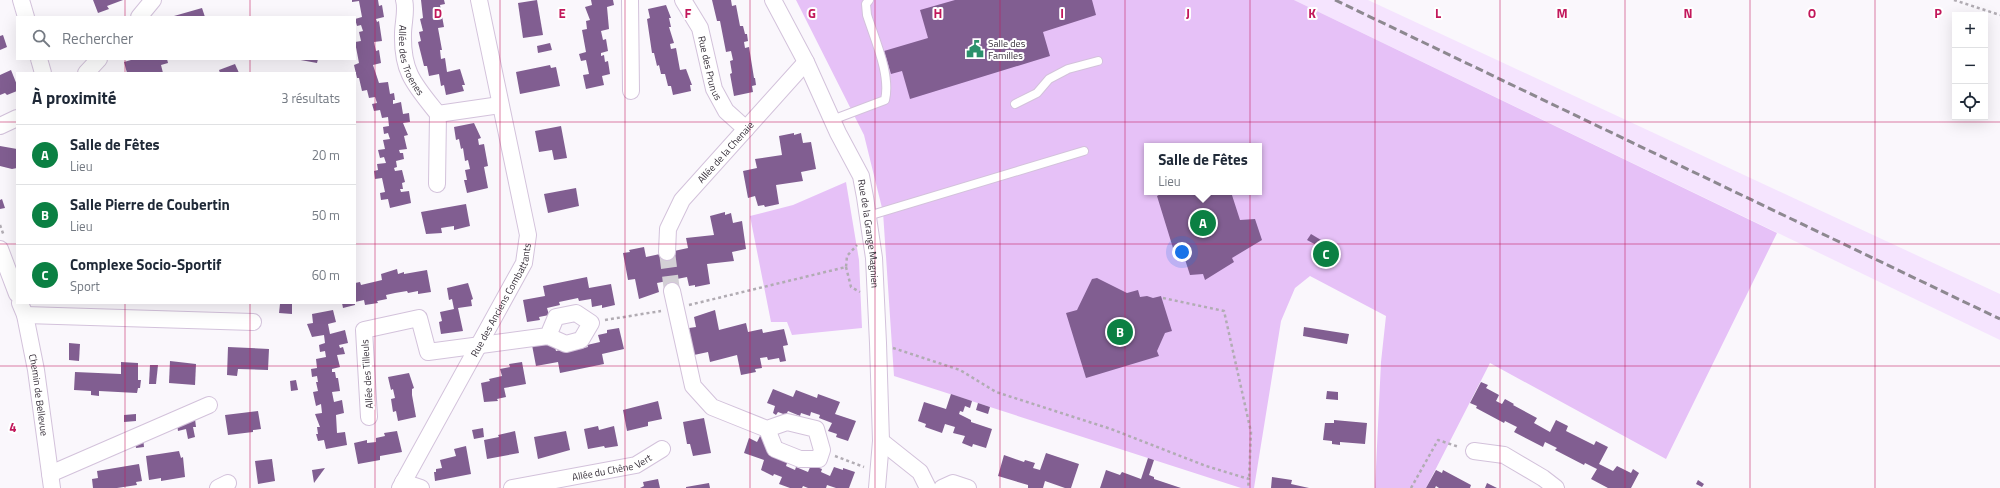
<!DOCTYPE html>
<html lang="fr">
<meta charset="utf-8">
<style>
body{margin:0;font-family:"Titillium Web",sans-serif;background:#f6f6f7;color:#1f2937}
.controls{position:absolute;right:12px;top:12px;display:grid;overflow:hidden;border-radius:0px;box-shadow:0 4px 16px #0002}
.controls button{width:36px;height:36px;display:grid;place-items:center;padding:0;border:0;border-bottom:1px solid #e0e1e3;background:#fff;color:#1f2937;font:20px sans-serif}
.you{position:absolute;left:1182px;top:252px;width:14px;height:14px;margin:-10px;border:3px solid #fff;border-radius:50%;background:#1a73e8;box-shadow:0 0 0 6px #1a73e833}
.badge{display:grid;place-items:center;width:26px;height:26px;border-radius:50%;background:#0b8043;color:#fff;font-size:13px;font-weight:700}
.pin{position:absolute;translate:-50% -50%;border:2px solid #fff;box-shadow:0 1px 4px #0006}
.popup{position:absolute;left:1144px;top:143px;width:118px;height:52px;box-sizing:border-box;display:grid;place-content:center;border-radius:0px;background:#fff;filter:drop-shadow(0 1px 3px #0005);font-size:13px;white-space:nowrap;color:#747a83}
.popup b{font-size:15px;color:#1f2937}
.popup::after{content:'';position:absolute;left:50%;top:100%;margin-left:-8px;border:8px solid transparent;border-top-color:#fff}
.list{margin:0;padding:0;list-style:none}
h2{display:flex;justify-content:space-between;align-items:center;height:52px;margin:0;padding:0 16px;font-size:17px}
h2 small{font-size:13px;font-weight:400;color:#747a83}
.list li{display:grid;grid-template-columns:26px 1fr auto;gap:12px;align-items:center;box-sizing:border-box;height:60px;padding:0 16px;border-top:1px solid #e0e1e3}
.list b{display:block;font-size:15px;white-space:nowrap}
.list p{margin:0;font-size:13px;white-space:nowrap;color:#747a83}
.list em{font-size:13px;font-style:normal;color:#747a83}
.icon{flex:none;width:22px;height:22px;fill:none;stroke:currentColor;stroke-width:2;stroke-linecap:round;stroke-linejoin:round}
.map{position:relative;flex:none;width:2000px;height:488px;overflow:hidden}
.search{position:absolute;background:#fff;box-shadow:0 4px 16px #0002;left:16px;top:16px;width:340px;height:44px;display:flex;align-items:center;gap:10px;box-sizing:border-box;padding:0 14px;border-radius:0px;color:#747a83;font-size:15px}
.panel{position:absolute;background:#fff;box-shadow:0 4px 16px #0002;left:16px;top:72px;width:340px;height:232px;border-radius:0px}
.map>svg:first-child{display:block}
</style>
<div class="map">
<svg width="2000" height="488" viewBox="0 0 2000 488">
<rect width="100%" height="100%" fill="#faf7fc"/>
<!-- built -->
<polygon fill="#f5e4fe" points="1294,0 1368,0 2000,294 2000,340"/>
<!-- green -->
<g fill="#e6c1f7" fill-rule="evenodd">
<path d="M796,0H1294L1777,233L1666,459L1490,363L1426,488H1375L1381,362L1386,316L1310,276L1295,288L1281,321L1254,488H1241L894,376L883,212L864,135ZM1147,146H1259V192H1147Z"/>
<polygon points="846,182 859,260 862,328 792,335 787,322 771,322 750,216 793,205"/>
</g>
<!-- building -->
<g fill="#815e91">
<polygon points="93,0 123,0 107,6 109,9 98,13"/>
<polygon points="352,0 378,0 379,6 382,5 384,17 376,19 377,22 379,21 382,41 374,42 376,51 379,50 381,63 373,65 379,83 388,82 390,94 394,93 395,100 393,100 393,104 401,102 403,114 409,113 410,122 403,123 408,135 404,136 407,149 399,150 400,153 403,153 404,159 396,161 397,167 394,168 395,171 402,170 405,182 402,183 403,189 400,189 401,192 409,191 411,203 390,208 388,199 381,200 380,193 385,192 382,178 375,179 374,171 378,170 377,164 386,163 384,157 380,158 378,150 385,149 383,140 390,139 388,133 384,134 383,127 389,126 388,117 382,118 380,110 374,111 372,104 377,103 375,97 369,98 367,90 362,91 359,78 357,78 354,65 359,63 355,42 361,41 359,32 363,31 361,25 357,26 355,19 362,17 359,1 352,2"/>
<polygon points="421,0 444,0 445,4 440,5 444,27 438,28 442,50 440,50 441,59 445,58 447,72 460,69 465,85 462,85 464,91 446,95 444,85 441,86 439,74 429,76 427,66 424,66 418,42 421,41 419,32 423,31 420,19 423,18"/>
<polygon points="537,0 543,35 523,38 518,3"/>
<polygon points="591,0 613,0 614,5 607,7 609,29 601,31 603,40 606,39 608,51 601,53 601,56 604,55 605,62 608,61 610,74 602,76 604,85 586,89 583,75 589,74 586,60 581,61 579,54 586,52 582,30 587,29 586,21 590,20 585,7 592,5"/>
<polygon points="712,0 731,0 732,6 736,5 740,26 743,26 745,34 747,34 748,41 744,42 745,48 749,47 754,78 755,78 756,85 752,86 753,92 734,96 730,74 732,73 730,61 733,60 731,51 726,52 720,21 717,21"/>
<polygon points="955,0 1092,0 1096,15 1043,32 1050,56 910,99 902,71 891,74 884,51 928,38 920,10"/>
<polygon points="666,5 671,18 669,18 671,27 669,27 674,43 670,44 671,49 676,48 680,70 686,69 692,85 690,85 691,91 673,95 671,86 668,86 665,74 661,74 659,65 657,66 654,53 652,53 647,19 650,18 648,9"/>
<polygon points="202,8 205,17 174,17 174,16"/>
<polygon points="3,35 7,47 0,50 0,36"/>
<polygon points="550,43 552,50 538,53 537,46"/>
<polygon points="131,59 167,59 168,63 161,65 163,73 127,73 124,62 131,60"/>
<polygon points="295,59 318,59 317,63"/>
<polygon points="235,64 239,73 220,73 219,70"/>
<polygon points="550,65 551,68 556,67 560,86 520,94 516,72"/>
<polygon points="11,70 17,85 17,91 7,95 5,93 0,95 0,75"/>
<polygon points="474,123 481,138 478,139 479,145 484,144 488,166 484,167 488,188 467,193 464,180 467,180 465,170 470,169 468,160 465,161 463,148 461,149 459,139 456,140 454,127"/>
<polygon points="561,126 567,158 554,160 552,150 539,152 535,131"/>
<polygon points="794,133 794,135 801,133 803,143 811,142 816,169 801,172 803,181 776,185 779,204 765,207 764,205 758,206 755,196 748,198 743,171 757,168 755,159 782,155 779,136"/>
<polygon points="0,146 17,149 17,168 12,169 0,166"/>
<polygon points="576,188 579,206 548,213 544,194"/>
<polygon points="1164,192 1231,192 1240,220 1255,219 1262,240 1232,258 1234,262 1205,280 1203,274 1190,275 1181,247 1173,248 1157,196"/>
<polygon points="2,199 5,208 0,209 0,200"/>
<polygon points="466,204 470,226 454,230 454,226 447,227 441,228 442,233 426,234 421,212"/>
<polygon points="725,212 725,215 731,213 733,223 742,221 746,249 732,252 734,261 707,264 710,284 695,287 695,285 689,286 687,277 657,283 659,292 639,299 635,279 628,280 623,253 630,252 629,250 644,247 646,257 688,248 686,238 714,235 710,216"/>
<polygon points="1311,234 1321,240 1318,246 1307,240"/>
<polygon points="397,269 398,274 404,272 404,274 427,270 431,292 418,294 418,291 408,293 407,291 395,293 386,295 387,299 377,301 378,303 365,305 364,300 355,302 355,283 360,282 361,285 382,280 381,274"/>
<polygon points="587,277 589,288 611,284 615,305 602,308 602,305 592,307 591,299 579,301 578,298 559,302 560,305 547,308 549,315 539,317 540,320 527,322 523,300 545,296 543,286"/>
<polygon points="1097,278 1127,293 1138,290 1140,297 1147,296 1153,298 1161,296 1172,331 1165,333 1157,351 1159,356 1086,378 1066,313 1077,310 1092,279"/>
<polygon points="468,283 473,299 471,300 472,306 458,308 463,331 441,334 439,322 442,321 440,312 454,309 452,299 449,300 447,288"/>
<polygon points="342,303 355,303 355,305 343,308"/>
<polygon points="280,304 292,304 292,314 279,313"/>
<polygon points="333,310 336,322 328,324 330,334 345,330 348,343 339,345 340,348 343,347 345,354 337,355 340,367 332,369 332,372 335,372 336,378 338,378 340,391 332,392 334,402 342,400 344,413 336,415 337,433 345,432 347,445 326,449 324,440 318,441 316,434 318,434 317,427 320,427 315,414 322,413 321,404 316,406 313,392 318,391 316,382 318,382 317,376 312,377 311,369 317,368 316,359 326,357 325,351 320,352 319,345 325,343 324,335 312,337 307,324 313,323 312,314"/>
<polygon points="715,310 719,330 746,323 748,332 762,329 763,333 784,329 788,345 783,346 786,361 780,362 779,358 768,360 767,357 760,358 762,368 755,369 756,372 741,375 737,355 710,362 708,352 694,355 689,328 696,327 694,317"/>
<polygon points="1304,327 1349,334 1347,344 1303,336"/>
<polygon points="619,328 624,349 602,354 604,364 560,373 558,362 536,366 532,345 544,342 545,345 554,343 556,351 568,348 569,351 588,347 587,345 600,342 598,335 607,333 607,330"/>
<polygon points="69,343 80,344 79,361 69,360"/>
<polygon points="228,347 269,349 268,370 238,369 237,376 227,375"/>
<polygon points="170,361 196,364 195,385 169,383"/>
<polygon points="121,362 138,363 138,380 141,380 140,388 138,388 137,393 99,391 99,396 91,395 91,391 74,390 75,372 121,374"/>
<polygon points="522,362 526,384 504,388 506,397 497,399 498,401 484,402 481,383 490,381 489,379 502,376 500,369 510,367 509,364"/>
<polygon points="150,365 158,365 156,384 149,384"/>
<polygon points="409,373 414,388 412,389 412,395 416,417 398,421 396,411 393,412 391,399 395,398 393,389 391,390 388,377"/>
<polygon points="296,380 298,390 291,391 290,381"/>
<polygon points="1481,382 1488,385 1486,388 1499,395 1496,401 1502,404 1505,399 1514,404 1513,405 1537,418 1534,423 1550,432 1556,420 1568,426 1566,431 1594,445 1596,441 1608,447 1599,464 1613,471 1617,466 1631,473 1633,469 1639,473 1631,488 1608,488 1591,479 1597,469 1585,463 1584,465 1555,450 1557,448 1545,442 1543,447 1514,432 1517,427 1505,421 1504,423 1476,408 1477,406 1470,403"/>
<polygon points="773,389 793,397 796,390 817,398 818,394 840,402 835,414 856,421 848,441 836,437 837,434 828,431 832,423 819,418 820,415 811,412 810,416 801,413 800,416 788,411 786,415 778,412 776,415 773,413 775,406 767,403"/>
<polygon points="1327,391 1338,392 1338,400 1326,399"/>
<polygon points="951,394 972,401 970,408 965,406 963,412 960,411 959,414 971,420 971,422 992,429 986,448 973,444 972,447 962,443 965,436 953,433 955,427 945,424 942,433 925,427 926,424 918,421 924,402 946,409"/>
<polygon points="658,401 662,419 648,422 648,426 627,431 623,410"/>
<polygon points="978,403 990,407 988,414 976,410"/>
<polygon points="258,411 261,429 253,430 253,432 228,435 225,415"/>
<polygon points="136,414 136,421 124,422 124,415"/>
<polygon points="704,418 711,453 693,456 690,444 687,444 683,422"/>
<polygon points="195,419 196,427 193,427 195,437 188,439 186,429 178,431 177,424"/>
<polygon points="1334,420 1367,423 1365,444 1340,442 1340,445 1332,444 1332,441 1323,440 1325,423 1334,423"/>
<polygon points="598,426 599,430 614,426 618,446 605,448 604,446 588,449 584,429"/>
<polygon points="483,428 484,437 474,439 472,430"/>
<polygon points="397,431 402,452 380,456 380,460 358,464 354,443 367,440 367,443 376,442 376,438 385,436 384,433"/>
<polygon points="515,431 519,453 487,459 484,440 499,437 498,435"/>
<polygon points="566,431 570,450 538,459 534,437"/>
<polygon points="760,436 789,457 786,466 795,470 796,467 808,472 811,465 822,469 821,472 830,476 834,467 843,470 843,468 855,472 849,488 836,488 827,485 826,488 808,488 803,486 802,488 790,488 779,484 782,477 774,474 773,476 761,470 764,460 744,453 749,438 757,442"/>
<polygon points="143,437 144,447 136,448 135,441"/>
<polygon points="466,446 471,474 435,481 434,472 436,472 436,469 442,468 440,460 456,456 454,449"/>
<polygon points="179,451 181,458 183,457 185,477 161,481 161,478 149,480 146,456"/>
<polygon points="1046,453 1079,464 1071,488 1065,488 1045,481 1043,488 1028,488 1028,485 998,476 1004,455 1024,462 1025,460 1035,463 1033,468 1040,470"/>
<polygon points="1148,458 1154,460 1149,475 1154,477 1154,479 1181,488 1100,488 1106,470 1120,475 1122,472 1141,479"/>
<polygon points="272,459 275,481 258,484 255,461"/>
<polygon points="139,464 142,481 136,482 137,485 117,488 93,488 92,479 98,478 97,471"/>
<polygon points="325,468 314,483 312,470"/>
<polygon points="1436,470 1442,473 1443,470 1471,485 1470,488 1439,488 1436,486 1435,488 1426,488"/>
<polygon points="1272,477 1292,480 1291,484 1309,488 1271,488"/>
<polygon points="658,479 660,488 640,488 644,486 643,482"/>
<polygon points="1698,480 1704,484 1702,487 1696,484"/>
<polygon points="709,483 710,488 686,488 686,487"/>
<polygon points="1487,483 1497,488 1485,488"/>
</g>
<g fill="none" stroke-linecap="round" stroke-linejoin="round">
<!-- street-tunnel -->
<polyline stroke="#d3cfd5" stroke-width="16" stroke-dasharray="16 8" stroke-linecap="butt" points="667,252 672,291"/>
<!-- lane casing -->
<g stroke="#d3c2db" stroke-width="10">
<g id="lane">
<polyline points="1015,104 1037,93 1049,79 1068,69 1098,61"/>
<path d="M832,120L885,100C891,75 875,40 867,15L866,4L869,0"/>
<polyline points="868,216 1084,151"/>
</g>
</g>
<!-- street casing -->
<g stroke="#d3c2db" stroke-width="18">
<g id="street">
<polyline points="21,0 26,17"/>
<path id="s1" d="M404,0C407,10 403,23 403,34C402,73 415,85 438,114"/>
<polyline points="630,0 631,91"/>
<path id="s2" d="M683,0L700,28L714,89L726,111L746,129"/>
<path id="s3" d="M773,0L806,62L838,133L861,176L865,197L874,258L878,343L881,441L877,488"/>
<polyline points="139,17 153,0"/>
<polyline points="39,59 43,73"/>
<polyline points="86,73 99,59"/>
<polyline points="0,126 17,118"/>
<polyline points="437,184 438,114 500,105"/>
<polyline points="0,249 17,294"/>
<path id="s4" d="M667,252L668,229L682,200L806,62"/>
<polyline points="672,291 693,386 712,407 767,429 775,449 800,459 819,459 822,450 816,429 787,422 767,429"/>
<path id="s5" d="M20,303L25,315L36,370L52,488"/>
<polyline points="25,315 253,322"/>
<polyline points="369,417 364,330 419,318 428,352 548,336 566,344 581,340 591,323 576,313 556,317 548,336"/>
<polyline points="881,441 920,472 928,488"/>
<polyline points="1474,451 1504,455 1543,478 1556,488"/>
<polyline points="50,474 209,405"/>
<polyline points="403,482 421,488"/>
<polyline points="218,488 228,483"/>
<path id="s6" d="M400,488L524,263L528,235L479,0"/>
<path id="s7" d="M512,488L636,465L662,449"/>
<polyline points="942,488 953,483 968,488"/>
</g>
</g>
<!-- path -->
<g stroke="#b1acb3" stroke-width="2.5" stroke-dasharray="3 3" stroke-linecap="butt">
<polyline points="1954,0 2000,15"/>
<polyline points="0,225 4,236"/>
<polyline points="846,267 851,287 860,292"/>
<polyline points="1163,298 1224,311 1251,432 1249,479"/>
<polyline points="689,305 846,267 847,256 857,245"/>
<polyline points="605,320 661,311"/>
<polyline points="893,348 960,370 996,392 1111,429 1206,466 1249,479 1248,488"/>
<polyline points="835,456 864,467"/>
<polyline points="1411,488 1438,440 1459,447"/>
</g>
<!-- lane -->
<use href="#lane" stroke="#fff" stroke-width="8"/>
<!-- street -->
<use href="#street" stroke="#fff" stroke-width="16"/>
<!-- rail -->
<polyline stroke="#8d8890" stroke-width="3" stroke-dasharray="8 4" stroke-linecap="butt" points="1335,0 2000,319"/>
</g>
<!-- grid -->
<path fill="none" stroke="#c2185b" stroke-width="1" stroke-opacity="0.55" d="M125,0V17M250,0V17M375,0V488M500,0V488M625,0V488M750,0V488M875,0V488M1000,0V488M1125,0V488M1250,0V488M1375,0V488M1500,0V488M1625,0V488M1750,0V488M1875,0V488M125,59V73M250,59V73M0,122H17M355,122H2000M0,244H17M355,244H2000M125,303V488M250,303V488M0,366H2000"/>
<!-- icons -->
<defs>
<g id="civic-bare" transform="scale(1.38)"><path d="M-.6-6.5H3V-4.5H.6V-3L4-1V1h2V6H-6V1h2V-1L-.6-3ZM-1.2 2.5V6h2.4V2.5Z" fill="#2b906b" stroke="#fff" stroke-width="2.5" paint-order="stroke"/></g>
</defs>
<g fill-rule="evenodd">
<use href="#civic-bare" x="975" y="49"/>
</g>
<g text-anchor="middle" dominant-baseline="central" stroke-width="4" stroke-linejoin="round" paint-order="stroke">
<!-- poi labels -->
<g font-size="10" fill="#362f39" stroke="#fff" text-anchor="start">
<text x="988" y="43">Salle des<tspan x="988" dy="12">Familles</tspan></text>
</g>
<!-- street labels -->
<g font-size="10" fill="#362f39" stroke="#fff">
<text stroke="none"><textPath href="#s1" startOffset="62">Allée des Troenes</textPath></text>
<text stroke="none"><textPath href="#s2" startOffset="74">Rue des Prunus</textPath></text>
<text stroke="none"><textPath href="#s4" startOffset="120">Allée de la Chenaie</textPath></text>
<text stroke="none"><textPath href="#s3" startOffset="255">Rue de la Grange Magnien</textPath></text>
<text stroke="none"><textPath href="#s6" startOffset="214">Rue des Anciens Combattants</textPath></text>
<text transform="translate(367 374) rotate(-94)">Allée des Tilleuls</text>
<text stroke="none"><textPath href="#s5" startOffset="94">Chemin de Bellevue</textPath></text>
<text stroke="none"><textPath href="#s7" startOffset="102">Allée du Chêne Vert</textPath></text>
</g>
</g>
<g font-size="13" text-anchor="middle" font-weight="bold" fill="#c2185b" stroke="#fff" stroke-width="4" stroke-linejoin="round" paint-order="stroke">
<text x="438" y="18">D</text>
<text x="562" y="18">E</text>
<text x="688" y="18">F</text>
<text x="812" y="18">G</text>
<text x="938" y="18">H</text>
<text x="1062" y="18">I</text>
<text x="1188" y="18">J</text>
<text x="1312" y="18">K</text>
<text x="1438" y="18">L</text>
<text x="1562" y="18">M</text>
<text x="1688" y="18">N</text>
<text x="1812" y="18">O</text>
<text x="1938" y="18">P</text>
<text x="13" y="432">4</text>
</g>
</svg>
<div class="controls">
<button>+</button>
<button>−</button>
<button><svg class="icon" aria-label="locate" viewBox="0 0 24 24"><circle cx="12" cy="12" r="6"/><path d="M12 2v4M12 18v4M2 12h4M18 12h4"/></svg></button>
</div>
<div class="you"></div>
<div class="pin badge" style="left:1203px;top:223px">A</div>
<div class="popup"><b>Salle de Fêtes</b>Lieu</div>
<div class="pin badge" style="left:1120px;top:332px">B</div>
<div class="pin badge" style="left:1326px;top:254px">C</div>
<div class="search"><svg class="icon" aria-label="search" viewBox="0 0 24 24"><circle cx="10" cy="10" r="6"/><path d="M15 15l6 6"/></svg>Rechercher</div>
<section class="panel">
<h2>À proximité<small>3 résultats</small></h2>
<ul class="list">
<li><span class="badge">A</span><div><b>Salle de Fêtes</b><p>Lieu</p></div><em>20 m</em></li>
<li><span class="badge">B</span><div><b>Salle Pierre de Coubertin</b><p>Lieu</p></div><em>50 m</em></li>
<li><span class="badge">C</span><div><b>Complexe Socio-Sportif</b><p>Sport</p></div><em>60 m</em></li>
</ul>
</section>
</div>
